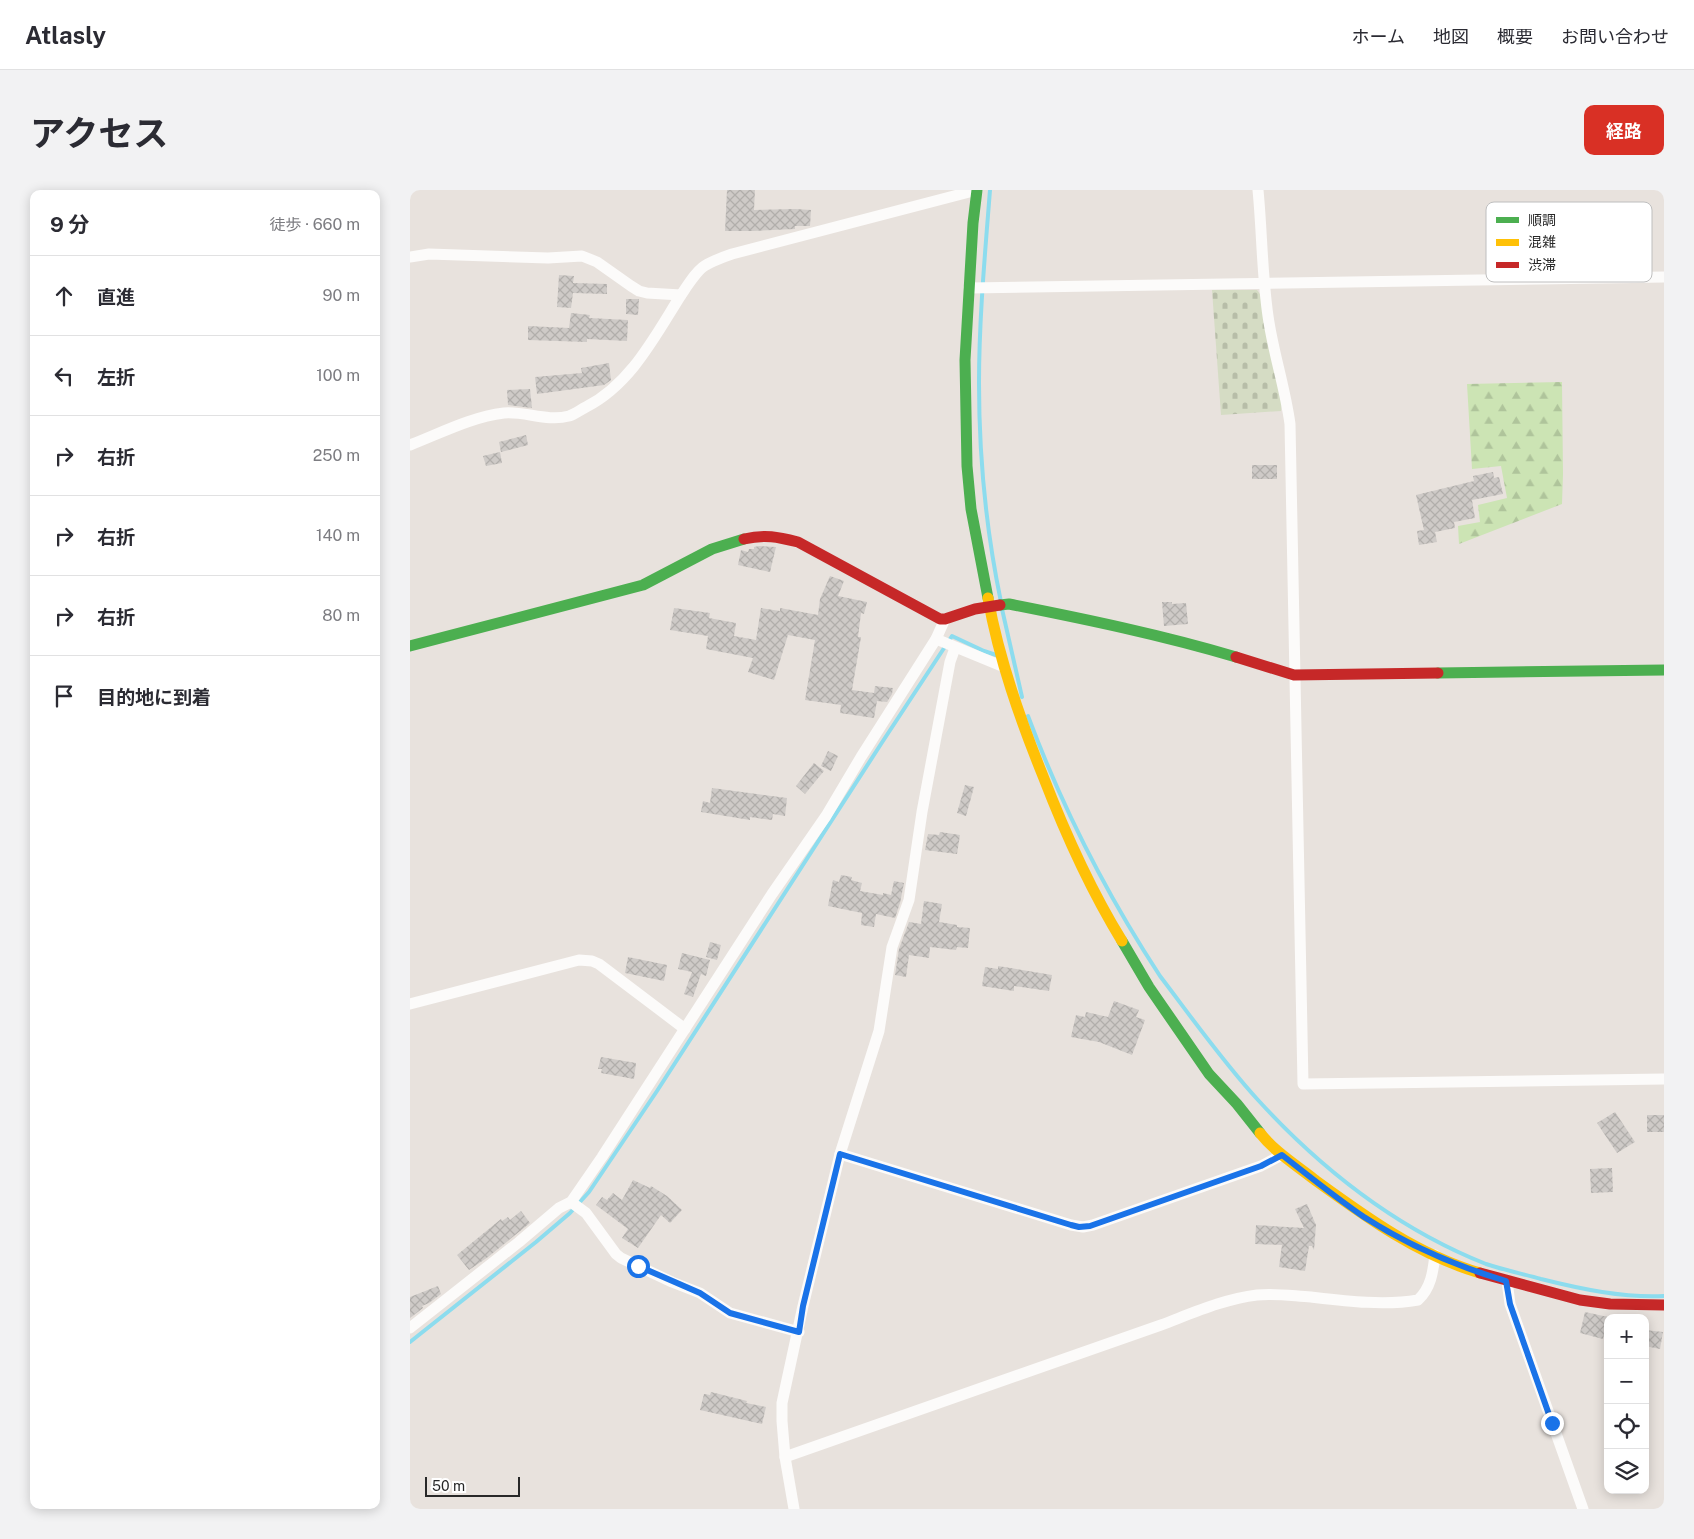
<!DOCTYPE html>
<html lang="ja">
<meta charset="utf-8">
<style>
body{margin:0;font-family:"Public Sans","Noto Sans JP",sans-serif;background:#f2f2f3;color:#2b2b33}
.controls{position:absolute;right:15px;bottom:15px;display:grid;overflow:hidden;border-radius:10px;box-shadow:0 2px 12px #0003}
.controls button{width:45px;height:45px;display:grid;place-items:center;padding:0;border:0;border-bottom:1px solid #e1e1e2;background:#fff;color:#2b2b33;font:25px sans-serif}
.scale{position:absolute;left:15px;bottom:12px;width:95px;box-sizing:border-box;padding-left:5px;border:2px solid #282828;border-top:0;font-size:14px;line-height:18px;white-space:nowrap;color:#282828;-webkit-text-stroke:4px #fff;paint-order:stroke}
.stop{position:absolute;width:15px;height:15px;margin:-11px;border:4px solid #1a73e8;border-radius:50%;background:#fff}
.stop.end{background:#1a73e8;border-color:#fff;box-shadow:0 1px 5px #0008}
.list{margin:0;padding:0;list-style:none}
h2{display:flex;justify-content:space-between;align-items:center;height:65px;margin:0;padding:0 20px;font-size:21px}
h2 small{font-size:16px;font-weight:400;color:#7c7c81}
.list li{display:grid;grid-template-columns:32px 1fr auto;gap:15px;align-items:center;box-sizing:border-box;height:80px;padding:0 20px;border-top:1px solid #e1e1e2}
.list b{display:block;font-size:19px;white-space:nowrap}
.list em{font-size:16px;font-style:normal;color:#7c7c81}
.icon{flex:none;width:28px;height:28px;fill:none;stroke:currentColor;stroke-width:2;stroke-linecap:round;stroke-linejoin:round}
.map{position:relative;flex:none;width:1254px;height:1319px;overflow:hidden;border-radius:10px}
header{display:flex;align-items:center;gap:30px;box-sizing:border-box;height:70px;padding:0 25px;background:#fff;border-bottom:1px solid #e1e1e2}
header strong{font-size:24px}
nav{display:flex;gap:28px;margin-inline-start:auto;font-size:18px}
.intro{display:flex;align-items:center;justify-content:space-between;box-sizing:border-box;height:120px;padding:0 30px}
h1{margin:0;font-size:35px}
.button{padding:12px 22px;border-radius:10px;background:#d93025;color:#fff;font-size:18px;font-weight:700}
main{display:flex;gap:30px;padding:0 30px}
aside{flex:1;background:#fff;border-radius:10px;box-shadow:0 2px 12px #0003}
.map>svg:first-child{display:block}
</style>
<header>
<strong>Atlasly</strong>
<nav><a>ホーム</a><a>地図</a><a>概要</a><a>お問い合わせ</a></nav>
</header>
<div class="intro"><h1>アクセス</h1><a class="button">経路</a></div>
<main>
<aside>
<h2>9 分<small>徒歩 · 660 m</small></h2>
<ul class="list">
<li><svg class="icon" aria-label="ahead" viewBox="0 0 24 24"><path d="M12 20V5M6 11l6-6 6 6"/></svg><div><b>直進</b></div><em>90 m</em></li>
<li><svg class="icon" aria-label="left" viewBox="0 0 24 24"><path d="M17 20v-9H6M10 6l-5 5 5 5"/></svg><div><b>左折</b></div><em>100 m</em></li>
<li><svg class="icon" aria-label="right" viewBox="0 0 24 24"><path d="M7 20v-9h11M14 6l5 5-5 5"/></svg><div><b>右折</b></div><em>250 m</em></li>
<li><svg class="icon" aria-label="right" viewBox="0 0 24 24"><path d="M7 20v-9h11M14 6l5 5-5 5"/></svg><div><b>右折</b></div><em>140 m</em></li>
<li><svg class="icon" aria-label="right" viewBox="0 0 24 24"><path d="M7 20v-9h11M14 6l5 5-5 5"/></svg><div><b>右折</b></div><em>80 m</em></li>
<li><svg class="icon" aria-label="arrive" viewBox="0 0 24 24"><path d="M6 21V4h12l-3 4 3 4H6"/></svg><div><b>目的地に到着</b></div></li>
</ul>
</aside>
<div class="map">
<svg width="1254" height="1319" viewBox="0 0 1254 1319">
<defs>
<pattern id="forest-firs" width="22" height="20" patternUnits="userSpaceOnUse" patternTransform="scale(1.25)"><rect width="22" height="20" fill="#cce4b4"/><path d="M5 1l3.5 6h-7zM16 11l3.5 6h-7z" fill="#afc49b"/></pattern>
<pattern id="cemetery-stones" width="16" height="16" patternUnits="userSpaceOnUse" patternTransform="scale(1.25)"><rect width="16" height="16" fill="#d5dcc4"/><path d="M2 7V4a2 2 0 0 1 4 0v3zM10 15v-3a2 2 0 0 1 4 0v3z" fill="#b7bda8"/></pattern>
<pattern id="building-cross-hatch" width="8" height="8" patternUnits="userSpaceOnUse" patternTransform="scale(1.25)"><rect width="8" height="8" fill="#cecac7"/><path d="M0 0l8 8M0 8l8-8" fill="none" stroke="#b1aeab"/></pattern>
</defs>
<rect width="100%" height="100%" fill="#e8e2dd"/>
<!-- forest -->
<polygon fill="url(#forest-firs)" points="1152,192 1153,284 1152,314 1049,354 1048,336 1070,332 1068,315 1097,308 1091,276 1062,279 1057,194"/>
<!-- cemetery -->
<polygon fill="url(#cemetery-stones)" points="802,100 847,100 850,104 872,211 871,221 811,225"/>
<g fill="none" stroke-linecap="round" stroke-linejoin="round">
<!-- stream -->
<g stroke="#8cdcee" stroke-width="4">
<path d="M580,0C575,64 569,129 569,193C569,267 576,340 591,412"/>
<polyline points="592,419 612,507"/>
<path d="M618,526C652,617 697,705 750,786C782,828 813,872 848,910C912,980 988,1039 1076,1074C1094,1080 1113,1084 1131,1089C1171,1099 1213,1108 1254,1106"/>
<polyline points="0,1152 126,1052 160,1023 179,1002 247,901 471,554 542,446 574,461 586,465"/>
</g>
</g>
<!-- building -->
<g fill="url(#building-cross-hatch)">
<polygon points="317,0 345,0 344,20 385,19 401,20 400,36 385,36 385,39 343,41 315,41"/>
<polygon points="149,85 164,86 163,93 197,94 197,104 163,103 161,118 147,117"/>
<polygon points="216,109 229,109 228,125 216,124"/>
<polygon points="161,123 180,125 179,128 218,130 217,151 177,149 177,152 118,150 118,136 159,138"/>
<polygon points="199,173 201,190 194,195 127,204 125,187 172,183 171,178"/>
<polygon points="120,199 122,218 98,215 97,200"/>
<polygon points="116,245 118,255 91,262 89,252"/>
<polygon points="90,262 92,273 76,276 73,266"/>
<rect x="842" y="275" width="25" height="14"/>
<polygon points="1083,282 1084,288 1089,287 1093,304 1062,310 1065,328 1044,332 1045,338 1025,342 1027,352 1009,355 1007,341 1014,340 1006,305 1064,291 1063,286"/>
<polygon points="349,356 366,357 360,382 328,375 331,360 338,362 339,359 344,359 344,357"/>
<polygon points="420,386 434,391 428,406 457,412 454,424 451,423 448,447 451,447 442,500 464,503 465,496 483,498 482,504 477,512 467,511 464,528 430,523 431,515 395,510 405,450 378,445 364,490 338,482 343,468 296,459 298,446 260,440 264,418 300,423 299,428 326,433 324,446 346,450 351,418 370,421 370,418 408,425 410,409"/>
<polygon points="752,412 762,412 762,414 776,413 778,434 754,436"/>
<polygon points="418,561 428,566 421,581 411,576"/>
<polygon points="404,573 414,581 395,604 386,596"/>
<polygon points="555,595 564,597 556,626 547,623"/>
<polygon points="302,598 377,608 375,626 363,624 362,630 340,627 340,630 291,622 293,611 300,613"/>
<polygon points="530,642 550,645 547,664 515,660 518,644 529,645"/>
<polygon points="431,685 442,687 441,690 452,693 450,701 473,705 473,703 481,705 484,691 494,693 490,713 485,728 466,724 464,737 451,735 452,723 418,716 423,690 429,692"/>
<polygon points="514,711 532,714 529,732 547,735 547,737 560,738 558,758 547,757 546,760 520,757 519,768 499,765 496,787 485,785 489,759 499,732 511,734"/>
<polygon points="300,752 311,755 307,770 296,767"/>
<polygon points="272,763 300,770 296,786 291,784 283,807 274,804 282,782 268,779"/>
<polygon points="218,767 257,775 254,791 215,783"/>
<polygon points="588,776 642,785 639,801 604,796 604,801 572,796 575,777 588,779"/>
<polygon points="704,811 729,820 726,827 735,830 722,865 689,852 661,847 666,825 675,827 676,822 698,827"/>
<polygon points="191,867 226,873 224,889 191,883 192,879 188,879"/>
<polygon points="1205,922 1225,952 1207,963 1187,933"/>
<rect x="1237" y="925" width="17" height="17"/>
<polygon points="1202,978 1203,1002 1181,1003 1180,979"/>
<polygon points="223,990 240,998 241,996 257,1006 272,1020 260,1033 251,1025 228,1058 212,1048 218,1039 186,1015 192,1007 197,1010 203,1003 212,1010"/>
<polygon points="897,1014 906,1035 904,1060 902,1056 899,1056 895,1081 869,1077 872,1055 845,1054 846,1035 894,1038 885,1019"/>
<polygon points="111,1021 120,1033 78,1067 59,1080 47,1065 91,1029 92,1031 98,1027 100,1030"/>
<polygon points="28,1096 31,1104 19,1113 12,1116 13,1118 0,1128 0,1107"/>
<polygon points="1175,1122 1198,1127 1193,1149 1170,1143"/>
<polygon points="1235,1140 1253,1142 1250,1159 1235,1156"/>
<polygon points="301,1202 337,1211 336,1213 356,1217 352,1234 290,1220 294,1204 300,1205"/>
</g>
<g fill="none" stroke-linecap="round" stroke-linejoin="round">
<!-- street -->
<g stroke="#fcfbfa" stroke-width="11">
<path d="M848,0C852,41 852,85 858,126C863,162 875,197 880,234L893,894L1254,889"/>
<path d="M0,67L19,64L138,68L172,66L187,72L221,96L229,101L237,103L271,105C290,77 290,75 322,64L567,0"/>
<polyline points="559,98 1254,87"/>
<path d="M0,255C31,243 61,227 94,223C115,221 137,232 159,226C165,224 170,220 176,217C221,194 245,146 271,105"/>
<polyline points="526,449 594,477"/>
<polyline points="0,814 169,770 182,771 189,774 275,839"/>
<polyline points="430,964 661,1035 673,1037 683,1035 851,976 872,965"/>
<polyline points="161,1012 176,1023 206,1064 211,1068 262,1092 290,1103 320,1123 389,1142"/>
<polyline points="1097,1091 1100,1114 1173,1319"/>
<polyline points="0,1138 109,1052 149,1018 161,1012 192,967 362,704 416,626 451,567 526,449 535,429"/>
<path d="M375,1267L751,1135C783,1123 814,1109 847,1105C865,1103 883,1106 901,1107C935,1111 974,1116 1008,1110C1021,1098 1023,1082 1025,1065"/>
<polyline points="384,1319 375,1267 372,1231 372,1213 393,1116 430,964 469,841 482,757 499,710 512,622 540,472 545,458"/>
</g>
<!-- fast -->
<g stroke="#4caf50" stroke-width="11">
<polyline points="567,0 563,33 555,170 557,276 561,319 578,408"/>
<path d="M590,415L599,414C675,429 752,445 826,467"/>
<polyline points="0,456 233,395 302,359 334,349"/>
<polyline points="1028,483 1254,480"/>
<polyline points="712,751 739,797 799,884 827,914 850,943"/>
</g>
<!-- slow -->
<g stroke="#ffc107" stroke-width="11">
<path d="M578,408C589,470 610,529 633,586C655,643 680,699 712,751"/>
<path d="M850,943C865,962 886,975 905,990C956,1027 1008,1065 1070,1083"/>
</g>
<!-- jam -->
<g stroke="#c62828" stroke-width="11">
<path d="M334,349C355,344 368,347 388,352L530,429H535L565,419L590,415"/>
<polyline points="826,467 884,485 1028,483"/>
<polyline points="1070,1083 1170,1110 1200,1114 1254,1115"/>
</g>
</g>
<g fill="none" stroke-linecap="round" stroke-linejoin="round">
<!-- route -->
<path stroke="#1a73e8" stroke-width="6" d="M228,1076L290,1103L320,1123L389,1142L393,1116L430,964L661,1035L669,1037L680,1036L851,976L872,965C899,986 926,1008 954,1027C999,1056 1046,1076 1096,1091L1100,1114L1142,1233"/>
</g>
<!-- legend -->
<rect x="1076" y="12" width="166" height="80" rx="8" fill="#fff" stroke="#bebebe" stroke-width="1"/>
<rect x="1086" y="27" width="23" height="6" fill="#4caf50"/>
<rect x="1086" y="49" width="23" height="7" fill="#ffc107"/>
<rect x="1086" y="72" width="23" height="6" fill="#c62828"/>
<g font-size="14" fill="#282828">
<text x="1118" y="35">順調</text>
<text x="1118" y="57">混雑</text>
<text x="1118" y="80">渋滞</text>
</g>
</svg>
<div class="controls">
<button>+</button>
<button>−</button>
<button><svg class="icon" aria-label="locate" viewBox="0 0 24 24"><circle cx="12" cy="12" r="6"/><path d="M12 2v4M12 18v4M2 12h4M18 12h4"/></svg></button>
<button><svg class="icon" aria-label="layers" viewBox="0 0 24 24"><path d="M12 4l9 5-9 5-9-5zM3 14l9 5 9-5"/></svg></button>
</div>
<div class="scale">50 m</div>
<div class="stop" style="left:228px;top:1076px"></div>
<div class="stop end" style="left:1142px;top:1233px"></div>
</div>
</main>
